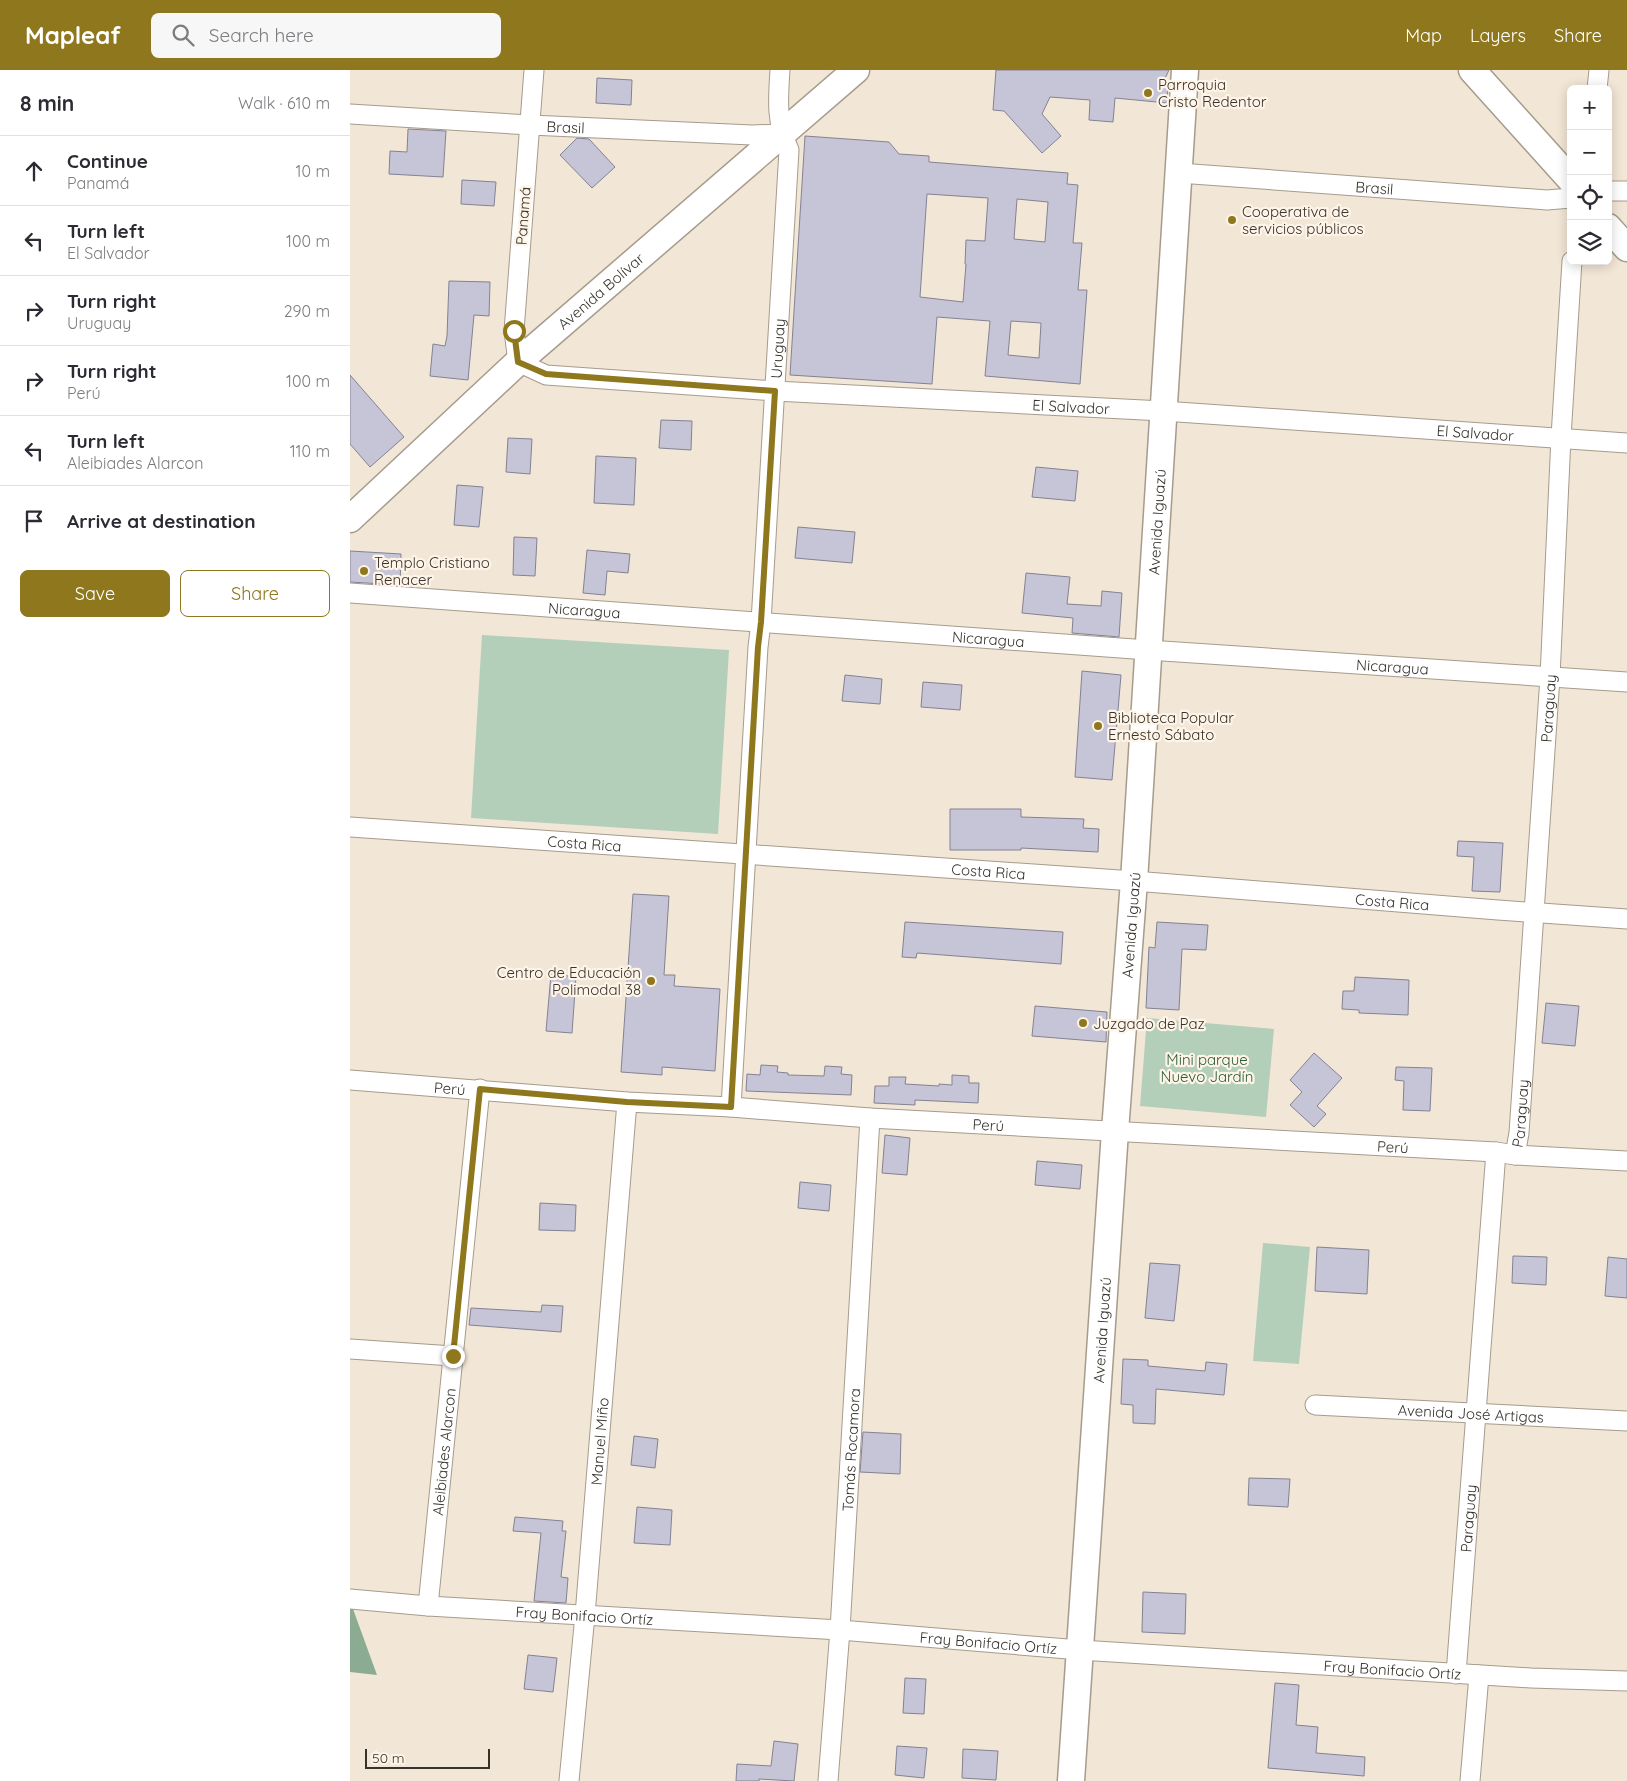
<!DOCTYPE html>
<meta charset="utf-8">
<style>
body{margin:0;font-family:Quicksand,sans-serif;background:#f7f7f7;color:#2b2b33}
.controls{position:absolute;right:15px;top:15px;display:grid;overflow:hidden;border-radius:8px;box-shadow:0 2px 12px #0003}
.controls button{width:45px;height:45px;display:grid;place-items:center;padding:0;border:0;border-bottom:1px solid #e1e1e2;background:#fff;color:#2b2b33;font:25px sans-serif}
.scale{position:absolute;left:15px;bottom:12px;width:125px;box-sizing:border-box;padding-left:5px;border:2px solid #37322c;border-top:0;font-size:14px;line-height:18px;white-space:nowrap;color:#37322c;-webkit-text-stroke:4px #fef4e7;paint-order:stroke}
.stop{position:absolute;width:15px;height:15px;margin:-11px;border:4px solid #8e771c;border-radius:50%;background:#fff}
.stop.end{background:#8e771c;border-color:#fff;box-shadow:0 1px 5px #0008}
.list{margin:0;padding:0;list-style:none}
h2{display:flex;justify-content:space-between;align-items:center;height:65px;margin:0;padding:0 20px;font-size:21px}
h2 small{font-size:16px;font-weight:400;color:#7c7c81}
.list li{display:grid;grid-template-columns:32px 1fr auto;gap:15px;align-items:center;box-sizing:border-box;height:70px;padding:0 20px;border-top:1px solid #e1e1e2}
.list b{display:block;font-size:19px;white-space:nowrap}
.list p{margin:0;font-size:16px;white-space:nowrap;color:#7c7c81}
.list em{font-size:16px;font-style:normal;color:#7c7c81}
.actions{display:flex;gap:10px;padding:15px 20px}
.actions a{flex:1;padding:11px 0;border:1px solid #8e771c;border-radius:8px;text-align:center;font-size:18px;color:#8e771c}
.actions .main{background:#8e771c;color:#fff}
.icon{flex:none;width:28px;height:28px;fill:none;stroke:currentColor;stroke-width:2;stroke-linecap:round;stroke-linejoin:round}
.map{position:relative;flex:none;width:1277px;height:1711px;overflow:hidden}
header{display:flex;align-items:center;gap:30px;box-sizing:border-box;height:70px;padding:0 25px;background:#8e771c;color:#fff}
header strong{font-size:24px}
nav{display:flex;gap:28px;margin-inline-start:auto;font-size:18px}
.search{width:350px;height:45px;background:#f7f7f7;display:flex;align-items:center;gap:12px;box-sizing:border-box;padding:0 18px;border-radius:8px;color:#7c7c81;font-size:19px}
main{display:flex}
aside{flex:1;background:#fff}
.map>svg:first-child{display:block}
</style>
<header>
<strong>Mapleaf</strong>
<div class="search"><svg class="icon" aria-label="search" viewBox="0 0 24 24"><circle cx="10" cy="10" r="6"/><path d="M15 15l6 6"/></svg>Search here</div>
<nav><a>Map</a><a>Layers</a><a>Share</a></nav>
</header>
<main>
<aside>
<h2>8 min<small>Walk · 610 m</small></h2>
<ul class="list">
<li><svg class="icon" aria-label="ahead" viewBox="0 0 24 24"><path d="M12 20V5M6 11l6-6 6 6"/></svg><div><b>Continue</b><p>Panamá</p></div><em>10 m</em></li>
<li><svg class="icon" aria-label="left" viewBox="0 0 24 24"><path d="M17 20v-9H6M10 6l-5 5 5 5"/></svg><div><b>Turn left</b><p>El Salvador</p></div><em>100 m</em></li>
<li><svg class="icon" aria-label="right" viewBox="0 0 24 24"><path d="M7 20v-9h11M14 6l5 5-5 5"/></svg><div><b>Turn right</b><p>Uruguay</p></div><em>290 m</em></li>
<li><svg class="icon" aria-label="right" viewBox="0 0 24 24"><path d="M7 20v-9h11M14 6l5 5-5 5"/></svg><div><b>Turn right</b><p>Perú</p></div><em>100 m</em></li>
<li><svg class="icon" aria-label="left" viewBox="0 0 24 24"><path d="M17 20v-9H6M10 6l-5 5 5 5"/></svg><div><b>Turn left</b><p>Aleibiades Alarcon</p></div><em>110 m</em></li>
<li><svg class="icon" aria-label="arrive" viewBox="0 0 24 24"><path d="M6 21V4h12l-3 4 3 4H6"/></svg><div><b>Arrive at destination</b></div></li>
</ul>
<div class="actions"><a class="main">Save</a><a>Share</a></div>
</aside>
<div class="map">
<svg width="1277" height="1711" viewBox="0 0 1277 1711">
<rect width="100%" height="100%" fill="#f2e6d6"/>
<!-- green -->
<g fill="#b3cfb9">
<polygon points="132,565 379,580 368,764 121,748"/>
<polygon points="797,948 924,959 916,1047 790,1036"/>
<polygon points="913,1173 960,1177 949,1294 903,1291"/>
</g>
<!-- forest -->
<polygon fill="#8bac92" points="0,1539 3,1539 27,1605 0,1602"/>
<!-- building -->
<g fill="#c6c5d7" stroke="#838293" fill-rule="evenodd">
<polygon points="646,0 819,0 812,15 818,16 817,33 765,28 763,52 739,50 740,30 700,27 692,44 711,66 692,83 654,41 643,40"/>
<polygon points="247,8 282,10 281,35 246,33"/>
<polygon points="58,59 96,61 93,107 39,104 40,81 57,82"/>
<path d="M455,66L539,72L549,84L579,86V92L718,103L717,114L728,115L723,173H732L728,220H737L730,314L635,306L640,251L587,247L582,314L440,305ZM577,124L638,128L635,171L616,170L615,194H616L613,232L570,227ZM667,129L698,132L695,172L664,169ZM661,251L691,253L689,288L658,285Z"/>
<polygon points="227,68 239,69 265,97 242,118 210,85"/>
<polygon points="112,110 146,112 144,136 111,134"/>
<polygon points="99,211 140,212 139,246 124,245 118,310 80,306 83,274 95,276 97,266"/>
<polygon points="0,305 54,367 20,397 0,374"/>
<polygon points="311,350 342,351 341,380 309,378"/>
<polygon points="158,368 182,369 180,404 156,402"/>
<polygon points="246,386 286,388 284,435 244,433"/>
<polygon points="686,397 728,401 725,431 682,427"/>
<polygon points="107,415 133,417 129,457 104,455"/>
<polygon points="448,457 505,462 502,493 445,488"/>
<polygon points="164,467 187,468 185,506 163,505"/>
<polygon points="237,480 280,484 278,503 257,501 255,525 233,523"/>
<polygon points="0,481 51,484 50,515 0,512"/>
<polygon points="676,503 720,507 717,534 751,536 752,521 772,523 769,567 722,563 723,548 672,543"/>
<polygon points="732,601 771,605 762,710 725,707"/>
<polygon points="495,605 532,609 530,634 492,631"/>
<polygon points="573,612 612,615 610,640 571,637"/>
<polygon points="600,739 671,739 671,747 734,749 733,758 749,759 748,782 671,778 671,780 600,780"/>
<polygon points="1108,771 1153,773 1150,822 1122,821 1124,787 1107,786"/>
<polygon points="283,824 319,826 314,905 325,905 324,916 370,919 365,1001 312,997 312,1005 271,1002"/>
<polygon points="555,852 713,862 711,894 567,883 566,888 552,887"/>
<polygon points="807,852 858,855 856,880 832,879 829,940 796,938 799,877 805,878"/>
<polygon points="201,904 226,907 222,963 196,961"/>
<polygon points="1005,907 1059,910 1058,945 1009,943 1009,940 992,939 993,921 1004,921"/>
<polygon points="1196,933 1229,936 1225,976 1192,973"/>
<polygon points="685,936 757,942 756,972 682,966"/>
<polygon points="964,983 992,1008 967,1036 976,1044 964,1057 940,1035 952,1022 940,1010"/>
<polygon points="411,995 428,996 427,1002 438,1003 438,1005 474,1006 475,996 492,997 491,1004 502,1005 501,1025 396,1021 397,1004 410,1005"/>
<polygon points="1046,997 1082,998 1080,1041 1053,1040 1054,1011 1045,1010"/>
<polygon points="602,1005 619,1006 619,1013 629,1013 628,1033 565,1030 565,1035 524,1033 525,1016 539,1016 539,1007 556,1007 555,1014 589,1016 589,1014 602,1015"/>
<polygon points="535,1065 560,1068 557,1105 532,1103"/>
<polygon points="687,1091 732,1095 730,1119 685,1115"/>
<polygon points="450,1112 481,1115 479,1141 448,1138"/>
<polygon points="190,1133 226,1135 225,1161 189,1160"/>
<polygon points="967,1177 1019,1180 1017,1224 965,1221"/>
<polygon points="1163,1186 1197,1187 1196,1215 1162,1213"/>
<polygon points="1258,1187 1277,1189 1277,1228 1255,1226"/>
<polygon points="800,1193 830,1195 824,1251 795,1248"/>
<polygon points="192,1235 213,1236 211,1262 119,1255 121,1238 191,1242"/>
<polygon points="773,1289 798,1290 798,1296 855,1301 856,1292 877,1294 874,1325 806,1319 805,1354 783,1353 783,1335 771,1334"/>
<polygon points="513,1362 551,1364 550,1404 510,1402"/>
<polygon points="284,1366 308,1369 305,1398 281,1395"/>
<polygon points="899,1408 940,1409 938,1437 898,1435"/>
<polygon points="287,1437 322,1440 320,1475 284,1473"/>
<polygon points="165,1447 213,1451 212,1461 216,1461 211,1507 218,1508 216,1533 184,1531 191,1463 163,1461"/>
<polygon points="793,1522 836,1524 835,1564 792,1562"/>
<polygon points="178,1585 207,1588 203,1622 174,1619"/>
<polygon points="555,1608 576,1609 574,1644 553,1643"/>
<polygon points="925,1613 949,1615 946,1655 968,1657 966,1683 1015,1687 1014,1706 918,1698"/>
<polygon points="424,1671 448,1674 444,1711 409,1709 409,1711 386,1711 387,1694 421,1696"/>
<polygon points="547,1676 577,1678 574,1708 545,1705"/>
<polygon points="613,1679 648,1681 646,1710 612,1708"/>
</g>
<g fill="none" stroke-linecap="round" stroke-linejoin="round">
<!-- minor casing -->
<g stroke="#a69b8c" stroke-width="21">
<g id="minor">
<path id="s1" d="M184,0L164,261L168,292L196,305L425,321L813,341L1277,373"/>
<polyline points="1247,19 1249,0"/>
<path id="s2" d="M0,44L180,55L402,65L431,64"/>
<path id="s3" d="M829,103L1197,130L1221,128"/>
<polyline points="1258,121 1277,121"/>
<path id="s4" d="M0,523L798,580L1277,612"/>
<path id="s5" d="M0,757L784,811L1148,840L1277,849"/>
<path id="s6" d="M0,1010L277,1032L381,1037L520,1048L1146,1082L1165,1085L1277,1091"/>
<path id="s7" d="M381,1037L408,577L411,552L439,80C426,52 428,30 430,0"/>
<path id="s8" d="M1165,1085L1169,1063L1200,607L1211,367L1222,191"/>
<polyline points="0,1279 103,1286"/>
<path id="s9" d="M965,1335L1277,1351"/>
<path id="s10" d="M0,1529L78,1536L490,1560L730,1580L1181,1608L1277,1611"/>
<path id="s11" d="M78,1536L130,1019"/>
<path id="s12" d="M1106,1604L1146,1082"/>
<path id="s13" d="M219,1711L235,1545L277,1032"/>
<path id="s14" d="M478,1711L490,1560L520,1048"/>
<polyline points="1120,1711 1129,1605"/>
</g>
</g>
<!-- secondary casing -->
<g stroke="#a69b8c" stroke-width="29">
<g id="secondary">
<polyline points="1122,0 1221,110"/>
<polyline points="1258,157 1277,178"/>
<path id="s15" d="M0,449L168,292L506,0"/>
<path id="s16" d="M721,1711L765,1061L784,811L835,0"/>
</g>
</g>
<!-- minor -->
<use href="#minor" stroke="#fff" stroke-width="19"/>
<!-- secondary -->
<use href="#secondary" stroke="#fff" stroke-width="26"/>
</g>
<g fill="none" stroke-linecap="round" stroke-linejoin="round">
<!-- route -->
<polyline stroke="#8e771c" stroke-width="6" points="103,1286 130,1019 277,1032 381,1037 408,577 411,552 425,321 196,304 168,292 164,261"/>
</g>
<!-- markers -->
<g fill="#8e771c" stroke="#fef4e7" stroke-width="2">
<circle cx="798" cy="23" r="5"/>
<circle cx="882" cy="150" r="5"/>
<circle cx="14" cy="501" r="5"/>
<circle cx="748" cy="656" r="5"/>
<circle cx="301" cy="911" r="5"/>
<circle cx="733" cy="953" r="5"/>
</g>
<g text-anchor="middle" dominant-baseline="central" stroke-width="4.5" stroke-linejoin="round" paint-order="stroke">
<!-- poi labels -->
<g font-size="15" fill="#37322c" stroke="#fef4e7" text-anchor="start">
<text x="808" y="14">Parroquia<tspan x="808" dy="17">Cristo Redentor</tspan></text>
<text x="892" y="141">Cooperativa de<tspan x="892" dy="17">servicios públicos</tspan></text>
<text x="24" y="492">Templo Cristiano<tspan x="24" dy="17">Renacer</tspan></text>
<text x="758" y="647">Biblioteca Popular<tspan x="758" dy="17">Ernesto Sábato</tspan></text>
<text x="291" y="902" text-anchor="end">Centro de Educación<tspan x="291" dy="17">Polimodal 38</tspan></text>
<text x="743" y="953">Juzgado de Paz</text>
</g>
<!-- street labels -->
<g font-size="15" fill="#37322c" stroke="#fef4e7">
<text stroke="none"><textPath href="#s2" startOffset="216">Brasil</textPath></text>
<text stroke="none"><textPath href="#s3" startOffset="196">Brasil</textPath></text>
<text transform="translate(173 146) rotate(-86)">Panamá</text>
<text stroke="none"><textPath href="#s15" startOffset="339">Avenida Bolívar</textPath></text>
<text stroke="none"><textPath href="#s7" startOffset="760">Uruguay</textPath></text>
<text stroke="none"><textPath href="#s1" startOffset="850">El Salvador</textPath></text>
<text stroke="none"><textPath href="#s1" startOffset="1255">El Salvador</textPath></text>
<text stroke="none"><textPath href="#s16" startOffset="1262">Avenida Iguazú</textPath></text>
<text stroke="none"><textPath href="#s4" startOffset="235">Nicaragua</textPath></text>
<text stroke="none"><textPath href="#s4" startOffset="640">Nicaragua</textPath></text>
<text stroke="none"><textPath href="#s4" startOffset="1045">Nicaragua</textPath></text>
<text stroke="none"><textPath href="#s8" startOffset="448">Paraguay</textPath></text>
<text stroke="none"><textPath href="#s5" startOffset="235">Costa Rica</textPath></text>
<text stroke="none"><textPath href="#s5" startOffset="640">Costa Rica</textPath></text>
<text stroke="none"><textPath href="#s5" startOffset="1045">Costa Rica</textPath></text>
<text stroke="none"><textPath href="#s16" startOffset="858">Avenida Iguazú</textPath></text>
<text stroke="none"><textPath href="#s6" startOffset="100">Perú</textPath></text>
<text stroke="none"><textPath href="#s8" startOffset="42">Paraguay</textPath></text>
<text stroke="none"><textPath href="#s6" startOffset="640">Perú</textPath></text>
<text stroke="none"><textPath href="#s6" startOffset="1045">Perú</textPath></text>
<text stroke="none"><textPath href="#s16" startOffset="452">Avenida Iguazú</textPath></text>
<text stroke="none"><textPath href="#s9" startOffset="156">Avenida José Artigas</textPath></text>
<text stroke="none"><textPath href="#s13" startOffset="341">Manuel Miño</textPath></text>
<text stroke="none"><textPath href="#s14" startOffset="332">Tomás Rocamora</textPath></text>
<text stroke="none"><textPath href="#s11" startOffset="155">Aleibiades Alarcon</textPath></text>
<text stroke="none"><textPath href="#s12" startOffset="156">Paraguay</textPath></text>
<text stroke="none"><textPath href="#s10" startOffset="235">Fray Bonifacio Ortíz</textPath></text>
<text stroke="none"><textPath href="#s10" startOffset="640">Fray Bonifacio Ortíz</textPath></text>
<text stroke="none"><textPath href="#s10" startOffset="1045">Fray Bonifacio Ortíz</textPath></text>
</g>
<!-- park labels -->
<g font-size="15" fill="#295d39" stroke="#fef4e7">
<text x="857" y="989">Mini parque<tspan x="857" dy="17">Nuevo Jardín</tspan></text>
</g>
</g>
</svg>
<div class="controls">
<button>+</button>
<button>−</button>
<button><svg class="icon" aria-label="locate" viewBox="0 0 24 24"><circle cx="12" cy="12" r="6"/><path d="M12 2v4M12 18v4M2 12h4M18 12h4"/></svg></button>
<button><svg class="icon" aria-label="layers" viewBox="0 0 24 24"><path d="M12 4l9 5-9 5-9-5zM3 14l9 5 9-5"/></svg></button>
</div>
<div class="scale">50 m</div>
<div class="stop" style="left:164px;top:261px"></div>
<div class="stop end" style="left:103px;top:1286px"></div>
</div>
</main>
